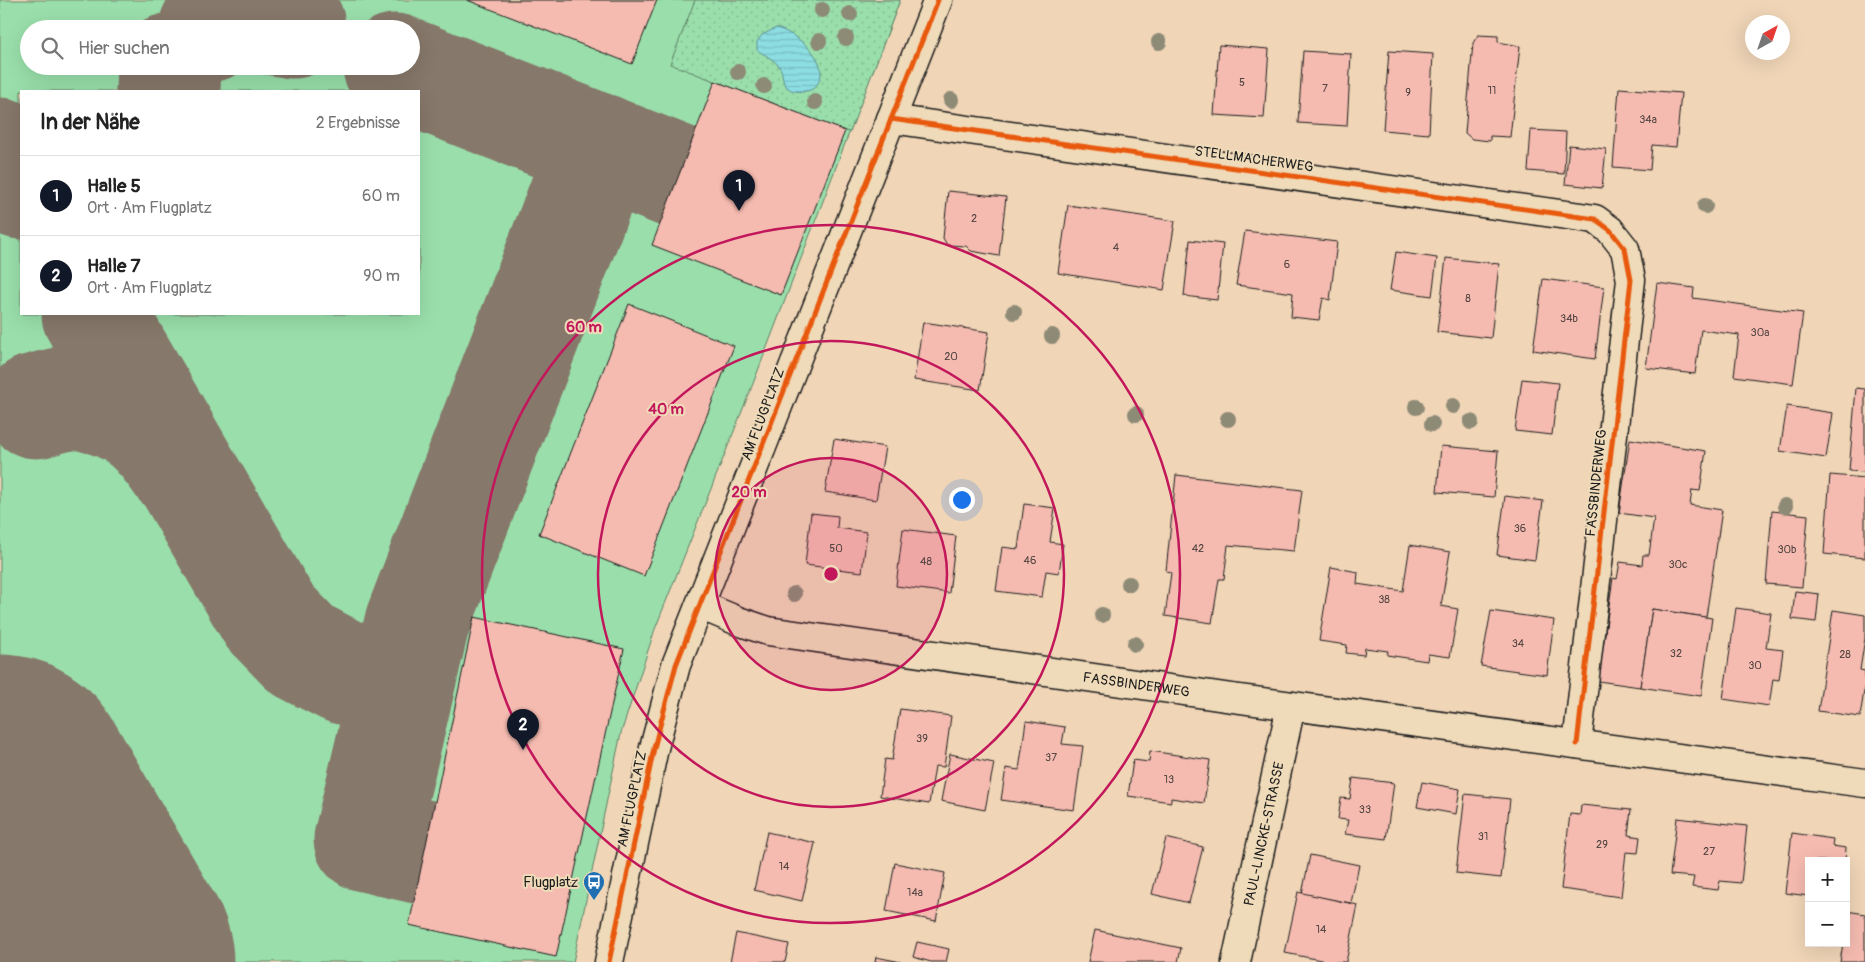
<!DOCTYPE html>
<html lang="de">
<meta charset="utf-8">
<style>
body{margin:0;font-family:Pangolin,sans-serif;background:#f6f6f6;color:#222}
.controls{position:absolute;right:15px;bottom:15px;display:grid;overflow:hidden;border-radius:0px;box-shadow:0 5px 20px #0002}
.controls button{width:45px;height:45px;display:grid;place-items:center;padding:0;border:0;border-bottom:1px solid #e0e0e0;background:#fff;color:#222;font:25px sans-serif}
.compass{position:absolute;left:1745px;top:15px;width:45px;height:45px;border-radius:50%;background:#fff;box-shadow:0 5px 20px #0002;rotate:40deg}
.you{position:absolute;left:961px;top:499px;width:18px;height:18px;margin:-12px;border:4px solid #fff;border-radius:50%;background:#1a73e8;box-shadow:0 0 0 8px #1a73e833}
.badge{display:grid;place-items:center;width:32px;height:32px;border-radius:50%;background:#111827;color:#fff;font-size:16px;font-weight:700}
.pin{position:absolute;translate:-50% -41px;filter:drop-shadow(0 1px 2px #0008)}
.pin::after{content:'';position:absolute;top:26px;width:18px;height:15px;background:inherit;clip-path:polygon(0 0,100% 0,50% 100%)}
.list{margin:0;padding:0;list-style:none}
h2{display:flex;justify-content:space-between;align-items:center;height:65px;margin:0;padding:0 20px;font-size:21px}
h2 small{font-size:16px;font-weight:400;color:#767676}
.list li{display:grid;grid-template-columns:32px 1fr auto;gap:15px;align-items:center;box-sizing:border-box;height:80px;padding:0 20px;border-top:1px solid #e0e0e0}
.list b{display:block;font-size:19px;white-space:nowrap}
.list p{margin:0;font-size:16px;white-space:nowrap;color:#767676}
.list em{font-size:16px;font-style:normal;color:#767676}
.icon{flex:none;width:28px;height:28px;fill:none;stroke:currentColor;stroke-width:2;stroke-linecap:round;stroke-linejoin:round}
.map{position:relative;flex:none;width:1865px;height:962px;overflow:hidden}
.search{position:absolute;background:#fff;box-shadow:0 5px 20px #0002;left:20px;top:20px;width:400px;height:55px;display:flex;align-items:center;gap:12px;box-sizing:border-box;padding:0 18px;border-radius:28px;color:#767676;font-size:19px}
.panel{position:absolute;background:#fff;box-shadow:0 5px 20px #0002;left:20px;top:90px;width:400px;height:225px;border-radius:0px}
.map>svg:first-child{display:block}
</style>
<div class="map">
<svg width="1865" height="962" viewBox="0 0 1865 962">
<defs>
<pattern id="park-dots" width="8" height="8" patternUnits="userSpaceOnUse" patternTransform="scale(1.25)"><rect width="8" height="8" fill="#9adfab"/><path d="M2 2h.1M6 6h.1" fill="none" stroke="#84bf93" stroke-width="1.8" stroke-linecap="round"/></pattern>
<pattern id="water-rules" width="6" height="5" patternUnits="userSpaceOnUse" patternTransform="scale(1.25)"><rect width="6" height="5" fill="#8cdee3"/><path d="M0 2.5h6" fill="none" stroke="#78bec2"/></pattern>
</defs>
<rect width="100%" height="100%" fill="#f0d5b7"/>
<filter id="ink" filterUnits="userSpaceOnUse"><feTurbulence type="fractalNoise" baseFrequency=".02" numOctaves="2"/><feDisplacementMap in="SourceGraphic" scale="10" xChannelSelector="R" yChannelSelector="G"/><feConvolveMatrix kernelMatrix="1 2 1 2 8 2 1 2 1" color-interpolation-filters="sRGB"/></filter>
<g filter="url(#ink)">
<!-- green -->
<path fill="#9adfab" stroke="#5b7e64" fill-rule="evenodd" d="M0,0H900L754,381L655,629L621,733L573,962H0ZM29,29H411V66H29ZM21,91H419V314H21Z"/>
<!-- park -->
<polygon fill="url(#park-dots)" stroke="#5b7e64" points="695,0 900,0 850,132 845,131 670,64"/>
<!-- water -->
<path fill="url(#water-rules)" stroke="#5f9093" d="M776,28C794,32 832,60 818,83C815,88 812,90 806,91C800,92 792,92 787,87C781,82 784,73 779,66C774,59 764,55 757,50V42L762,35Z"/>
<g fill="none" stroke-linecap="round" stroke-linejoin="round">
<!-- taxiway -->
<g stroke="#86786a" stroke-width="105">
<path d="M211,29C235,14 266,22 293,26"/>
<polyline points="395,66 678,177"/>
<polyline points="168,91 169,66"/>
<polyline points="0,150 21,187"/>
<polyline points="94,314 269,616 302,650 344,672 402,684"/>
<path d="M36,406C51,402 66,397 81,398C88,398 94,401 100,402C137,412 157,435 179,466"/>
<polyline points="423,852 366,839 417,623 600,146"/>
</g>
<!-- runway -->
<polyline stroke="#86786a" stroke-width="261" points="0,785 103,962"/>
</g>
<!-- building -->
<g fill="#f5bbb0" stroke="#1c1c1c">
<polygon points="467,0 657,0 632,64"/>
<polygon points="1478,35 1498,36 1498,42 1520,46 1510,137 1490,136 1490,141 1472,139 1465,133 1473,43"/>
<polygon points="1219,45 1269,49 1264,118 1214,115"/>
<polygon points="1303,51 1351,54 1347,126 1298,123"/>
<polygon points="1389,51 1433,54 1429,134 1383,130"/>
<polygon points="715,81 845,131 781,295 652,245"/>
<polygon points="1619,88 1681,93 1676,147 1652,145 1650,170 1613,167"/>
<polygon points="1531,130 1566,132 1564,174 1528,171"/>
<polygon points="1569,145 1606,149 1602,188 1565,184"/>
<polygon points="948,191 1006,197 999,256 971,251 966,246 947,245 943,238"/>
<polygon points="1068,205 1175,221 1164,290 1058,273"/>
<polygon points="1245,231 1337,242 1330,300 1323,298 1319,320 1291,317 1293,293 1236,285"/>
<polygon points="1190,240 1223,244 1217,300 1184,296"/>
<polygon points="1396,252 1437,258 1432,296 1390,290"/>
<polygon points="1446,258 1499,264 1491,338 1437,332"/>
<polygon points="1543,279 1604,287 1595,359 1533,350"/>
<polygon points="1657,283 1694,288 1693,298 1803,313 1793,384 1734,376 1739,335 1701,330 1695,374 1646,368"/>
<polygon points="629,304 734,346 644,576 539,534"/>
<polygon points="923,322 989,332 980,390 914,380"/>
<polygon points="1522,379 1558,383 1552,435 1515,431"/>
<polygon points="1856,388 1865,389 1865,472 1849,471"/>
<polygon points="1787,406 1833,413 1826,458 1780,451"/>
<polygon points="834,439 885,447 876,500 825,492"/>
<polygon points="1630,439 1706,451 1700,491 1692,490 1690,505 1722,510 1706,617 1652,609 1640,687 1598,681 1613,578 1617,579 1620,562 1642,565 1643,555 1649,555 1654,518 1619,513"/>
<polygon points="1441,446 1498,451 1494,497 1437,492"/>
<polygon points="1176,475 1302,490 1294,551 1228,545 1224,579 1219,579 1212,623 1165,616 1171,573 1166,571"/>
<polygon points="1830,475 1865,478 1865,558 1824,554"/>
<polygon points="1505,496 1543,501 1535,560 1497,555"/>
<polygon points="1024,504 1055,508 1050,542 1063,544 1059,573 1046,571 1042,597 996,591 1002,547 1018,549"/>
<polygon points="1772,511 1808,515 1802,587 1766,584"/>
<polygon points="811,513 838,516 837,528 867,532 862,572 805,565"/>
<polygon points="903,529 956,536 949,593 896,586"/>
<polygon points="1410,545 1450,552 1441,606 1458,609 1450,657 1428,654 1427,661 1387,655 1388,651 1365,648 1364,655 1346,653 1347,645 1319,641 1331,567 1358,572 1357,584 1403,591"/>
<polygon points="1795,591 1819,594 1816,622 1792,619"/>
<polygon points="1736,608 1771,613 1766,648 1783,650 1779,680 1773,679 1769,706 1723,699"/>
<polygon points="1652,609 1712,618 1701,696 1640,687"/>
<polygon points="1833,610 1865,615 1865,638 1860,670 1865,671 1865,691 1864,691 1860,717 1818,711"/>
<polygon points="1491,611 1554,620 1547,675 1481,666"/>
<polygon points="474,617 624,649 556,957 409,925"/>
<polygon points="900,709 951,716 944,767 935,766 929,804 880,796 885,759 892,760"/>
<polygon points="1026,721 1065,727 1062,744 1083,746 1074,810 1001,800 1006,768 1019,770"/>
<polygon points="1150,751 1210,760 1204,803 1171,798 1171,802 1128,796 1133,760 1149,762"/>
<polygon points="950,754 994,763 985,810 941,801"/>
<polygon points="1353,778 1394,783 1386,839 1345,834 1348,820 1338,819 1341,798 1350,799"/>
<polygon points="1422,782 1460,789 1456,814 1417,807"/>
<polygon points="1465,794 1510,799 1501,878 1456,873"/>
<polygon points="1581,805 1631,810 1628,835 1640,837 1638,853 1626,852 1621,897 1561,889 1570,814 1580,815"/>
<polygon points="1677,818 1747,826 1741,883 1720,881 1718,890 1692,887 1694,877 1670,875"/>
<polygon points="767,832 815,843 802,901 754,890"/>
<polygon points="1792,833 1833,839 1832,846 1846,848 1845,861 1809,861 1809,896 1785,893"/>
<polygon points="1166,838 1203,847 1189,903 1152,894"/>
<polygon points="1310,855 1359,865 1351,903 1302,894"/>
<polygon points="895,863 945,873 936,921 886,911"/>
<polygon points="1298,892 1358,905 1346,962 1331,962 1285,953"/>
<polygon points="1847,911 1865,914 1865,962 1840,962 1843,943 1846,943"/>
<polygon points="1095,930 1181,948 1178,962 1088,962"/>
<polygon points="736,933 789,944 785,962 730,962"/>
<polygon points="917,942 949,949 946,962 931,962 913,957"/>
<polygon points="876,957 901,962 875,962"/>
</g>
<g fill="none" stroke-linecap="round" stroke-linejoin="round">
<!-- street casing -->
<g stroke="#1c1c1c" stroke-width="31">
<g id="street">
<polyline points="891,119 1595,219 1610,230 1625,249 1631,280 1577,744"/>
<path id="s1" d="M700,605L738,621L768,631L1225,697L1865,783"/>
<polyline points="609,962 654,748 676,665 938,0"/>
<path id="s2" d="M1236,962L1291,706"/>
</g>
</g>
<!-- street -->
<use href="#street" stroke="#efdbb9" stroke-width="28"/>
<!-- cycleway casing -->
<g stroke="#efdbb9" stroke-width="8">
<g id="cycleway">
<polyline points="891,119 1595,219 1610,230 1625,249 1631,280 1577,744"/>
<polyline points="609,962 654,748 676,665 938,0"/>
</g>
</g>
<!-- cycleway -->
<use href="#cycleway" stroke="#e8590c" stroke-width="5"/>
</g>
<!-- trees -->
<g fill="#8d8a76">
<circle cx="822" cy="10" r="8"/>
<circle cx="850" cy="14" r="8"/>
<circle cx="846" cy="38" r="8"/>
<circle cx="819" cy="41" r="8"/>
<circle cx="1159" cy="42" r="8"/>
<circle cx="738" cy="72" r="8"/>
<circle cx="764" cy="86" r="8"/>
<circle cx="951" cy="100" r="8"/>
<circle cx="815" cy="102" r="8"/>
<circle cx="1705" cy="206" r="8"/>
<circle cx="1014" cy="312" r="8"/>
<circle cx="1052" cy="336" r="8"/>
<circle cx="1453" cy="406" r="8"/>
<circle cx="1416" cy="407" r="8"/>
<circle cx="1136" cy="414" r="8"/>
<circle cx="1228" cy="419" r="8"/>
<circle cx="1471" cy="422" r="8"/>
<circle cx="1432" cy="424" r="8"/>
<circle cx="1785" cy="506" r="8"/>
<circle cx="1129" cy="584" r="8"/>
<circle cx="794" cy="594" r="8"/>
<circle cx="1102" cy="615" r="8"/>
<circle cx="1135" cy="644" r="8"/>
</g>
</g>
<!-- distance rings -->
<circle cx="831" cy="574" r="116" fill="#c2185b" fill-opacity=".12"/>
<g fill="none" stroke="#c2185b" stroke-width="2.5">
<circle cx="831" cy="574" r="116"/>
<circle cx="831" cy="574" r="233"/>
<circle cx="831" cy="574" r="349"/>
</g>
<!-- icons -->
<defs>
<g id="bus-pin" transform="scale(1.125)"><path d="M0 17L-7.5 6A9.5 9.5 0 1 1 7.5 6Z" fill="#1f6fb2" stroke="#efdbb9"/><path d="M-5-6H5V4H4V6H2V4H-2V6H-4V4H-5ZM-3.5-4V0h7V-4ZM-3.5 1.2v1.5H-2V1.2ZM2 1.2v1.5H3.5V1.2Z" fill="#fff"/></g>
</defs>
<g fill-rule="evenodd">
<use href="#bus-pin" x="594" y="882"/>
</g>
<g text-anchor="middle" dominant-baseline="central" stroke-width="4" stroke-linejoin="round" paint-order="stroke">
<!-- number labels -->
<g font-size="11" fill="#524441">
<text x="1242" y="82">5</text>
<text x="1325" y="88">7</text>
<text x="1492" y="90">11</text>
<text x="1408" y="92">9</text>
<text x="1648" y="119">34a</text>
<text x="974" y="218">2</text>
<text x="1116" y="247">4</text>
<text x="1287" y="264">6</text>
<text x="1468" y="298">8</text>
<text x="1569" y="318">34b</text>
<text x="1760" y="332">30a</text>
<text x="951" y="356">20</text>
<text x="1520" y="528">36</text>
<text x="836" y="548">50</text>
<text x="1198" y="548">42</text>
<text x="1787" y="549">30b</text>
<text x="1030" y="560">46</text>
<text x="926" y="561">48</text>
<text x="1678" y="564">30c</text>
<text x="1384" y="599">38</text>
<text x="1518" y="643">34</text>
<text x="1676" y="653">32</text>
<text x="1845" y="654">28</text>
<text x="1755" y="665">30</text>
<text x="922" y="738">39</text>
<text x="1051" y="757">37</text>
<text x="1169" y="779">13</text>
<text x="1365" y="809">33</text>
<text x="1483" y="836">31</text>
<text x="1602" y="844">29</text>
<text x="1709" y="851">27</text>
<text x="784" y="866">14</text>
<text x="915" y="892">14a</text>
<text x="1321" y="929">14</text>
</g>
<!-- street labels -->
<g font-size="14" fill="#1c1c1c" stroke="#efdbb9">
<text transform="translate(1254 159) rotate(8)">STELLMACHERWEG</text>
<text transform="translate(763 414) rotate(-69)">AM FLUGPLATZ</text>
<text transform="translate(1596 483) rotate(-84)">FASSBINDERWEG</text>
<text stroke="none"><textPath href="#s1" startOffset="445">FASSBINDERWEG</textPath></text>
<text transform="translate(632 799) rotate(-78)">AM FLUGPLATZ</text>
<text stroke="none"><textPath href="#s2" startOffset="131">PAUL-LINCKE-STRASSE</textPath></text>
</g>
<!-- poi labels -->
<g font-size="14" fill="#1c1c1c" stroke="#efdbb9" text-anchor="end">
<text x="578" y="882">Flugplatz</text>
</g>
</g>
<circle cx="831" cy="574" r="8" fill="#c2185b" stroke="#efdbb9" stroke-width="2.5"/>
<g font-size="15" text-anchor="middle" font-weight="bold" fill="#c2185b" stroke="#efdbb9" stroke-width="4" stroke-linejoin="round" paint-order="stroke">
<text x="584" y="332">60 m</text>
<text x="666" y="414">40 m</text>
<text x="749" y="497">20 m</text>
</g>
</svg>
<div class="controls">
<button>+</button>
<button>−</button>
</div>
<svg class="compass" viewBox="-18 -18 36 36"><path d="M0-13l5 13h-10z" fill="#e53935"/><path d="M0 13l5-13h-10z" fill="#767676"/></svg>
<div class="you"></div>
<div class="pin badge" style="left:739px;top:211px">1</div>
<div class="pin badge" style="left:523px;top:750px">2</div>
<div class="search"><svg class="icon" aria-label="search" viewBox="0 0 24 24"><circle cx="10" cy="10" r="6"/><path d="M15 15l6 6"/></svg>Hier suchen</div>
<section class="panel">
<h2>In der Nähe<small>2 Ergebnisse</small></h2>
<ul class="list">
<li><span class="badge">1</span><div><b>Halle 5</b><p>Ort · Am Flugplatz</p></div><em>60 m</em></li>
<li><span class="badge">2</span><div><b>Halle 7</b><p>Ort · Am Flugplatz</p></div><em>90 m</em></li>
</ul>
</section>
</div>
